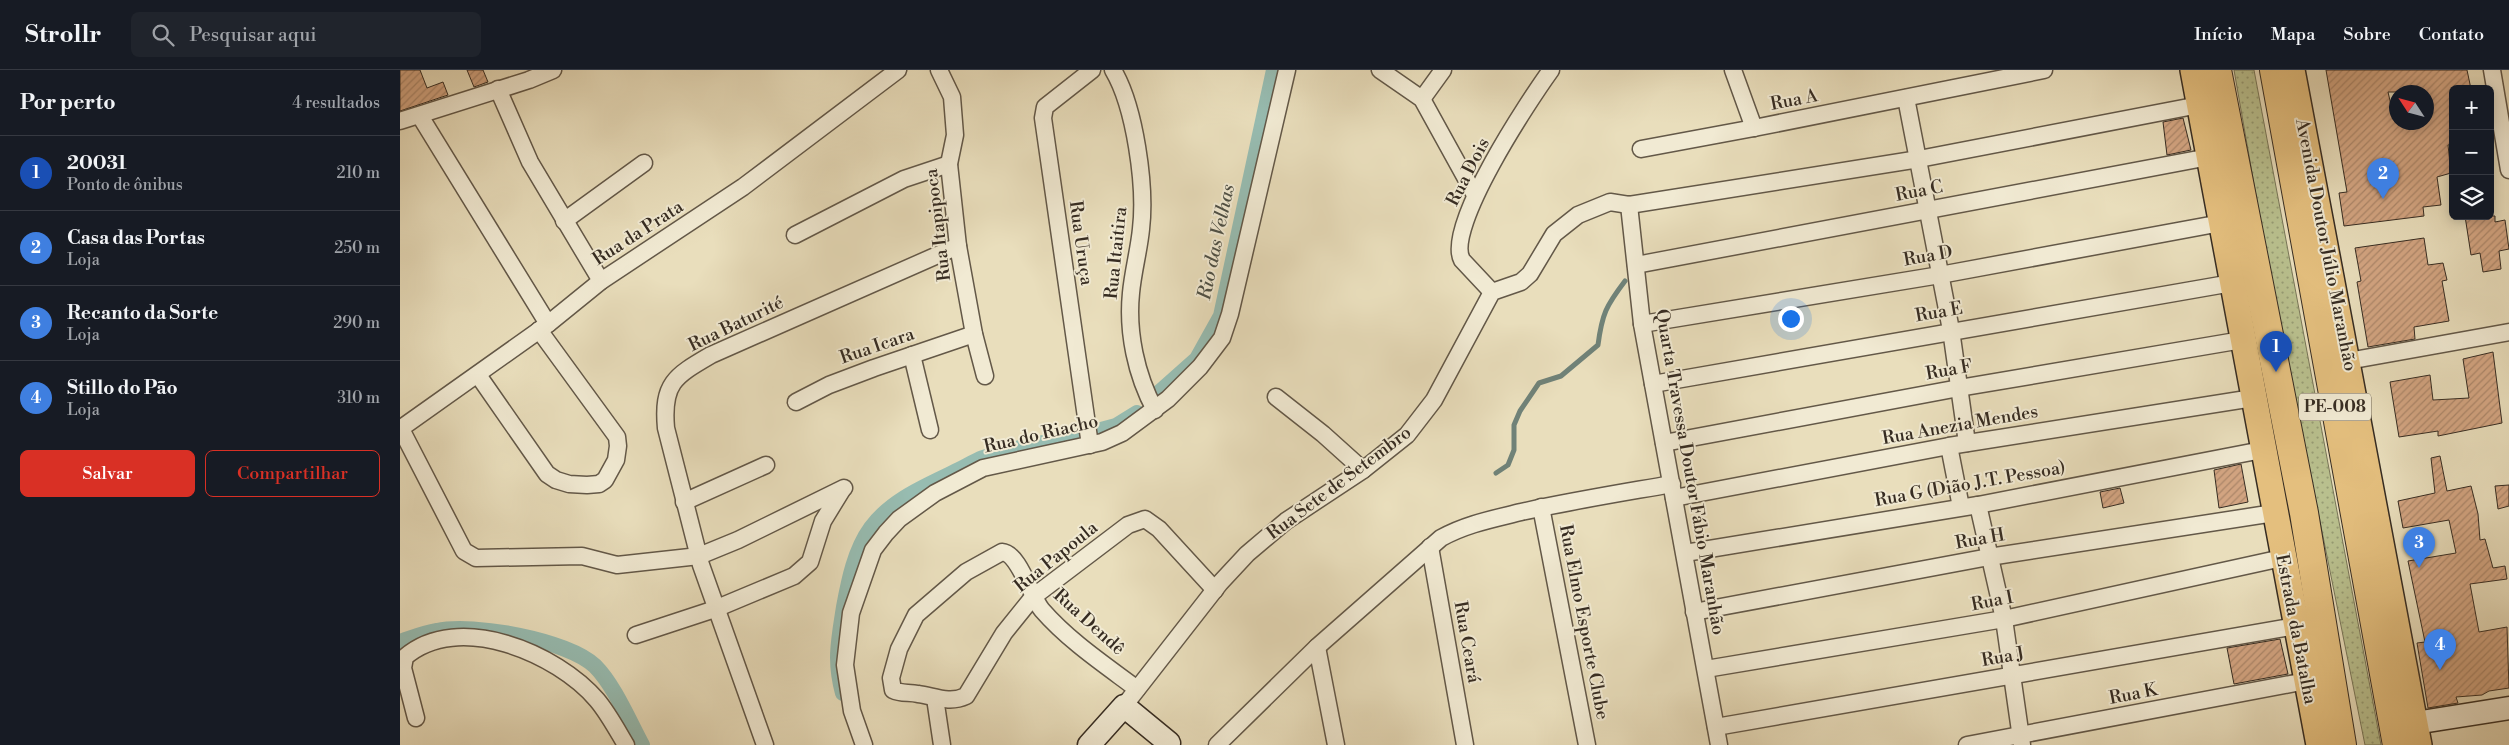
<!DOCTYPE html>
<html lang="pt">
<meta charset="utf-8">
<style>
body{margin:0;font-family:"Libre Bodoni",serif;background:#20242c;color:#f1f3f6}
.controls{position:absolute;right:15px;top:15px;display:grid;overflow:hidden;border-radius:8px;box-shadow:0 2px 12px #0003}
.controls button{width:45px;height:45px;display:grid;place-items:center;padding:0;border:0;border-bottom:1px solid #363941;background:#171b24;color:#f1f3f6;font:25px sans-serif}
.compass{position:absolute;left:1989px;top:15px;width:45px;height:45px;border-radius:50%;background:#171b24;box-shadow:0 2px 12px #0003;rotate:306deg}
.you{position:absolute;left:1390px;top:248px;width:18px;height:18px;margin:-12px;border:4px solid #fff;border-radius:50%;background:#1a73e8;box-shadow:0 0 0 8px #1a73e833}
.badge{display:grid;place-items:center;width:32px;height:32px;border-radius:50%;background:#d93025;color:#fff;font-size:16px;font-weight:700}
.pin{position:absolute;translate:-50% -41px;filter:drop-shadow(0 1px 2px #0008)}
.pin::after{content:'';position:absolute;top:26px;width:18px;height:15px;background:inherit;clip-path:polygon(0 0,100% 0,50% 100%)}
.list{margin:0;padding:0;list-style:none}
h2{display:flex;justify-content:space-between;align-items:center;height:65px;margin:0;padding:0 20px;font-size:21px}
h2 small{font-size:16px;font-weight:400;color:#9ea1a6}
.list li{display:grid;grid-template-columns:32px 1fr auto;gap:15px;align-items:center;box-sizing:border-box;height:75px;padding:0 20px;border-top:1px solid #363941}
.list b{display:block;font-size:19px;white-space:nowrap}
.list p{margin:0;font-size:16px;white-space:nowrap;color:#9ea1a6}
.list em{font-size:16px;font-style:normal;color:#9ea1a6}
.actions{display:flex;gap:10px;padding:15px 20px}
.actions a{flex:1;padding:11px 0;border:1px solid #d93025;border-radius:8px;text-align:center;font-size:18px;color:#d93025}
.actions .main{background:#d93025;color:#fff}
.icon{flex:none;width:28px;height:28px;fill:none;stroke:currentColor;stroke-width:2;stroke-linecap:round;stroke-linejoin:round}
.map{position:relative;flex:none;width:2109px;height:675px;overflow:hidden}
header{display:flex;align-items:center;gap:30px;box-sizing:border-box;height:70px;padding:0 25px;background:#171b24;border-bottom:1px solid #363941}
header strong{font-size:24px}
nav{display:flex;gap:28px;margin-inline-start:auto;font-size:18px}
.search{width:350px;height:45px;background:#20242c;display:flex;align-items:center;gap:12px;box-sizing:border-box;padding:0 18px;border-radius:8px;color:#9ea1a6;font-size:19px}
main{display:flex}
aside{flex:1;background:#171b24}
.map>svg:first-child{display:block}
</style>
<header>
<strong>Strollr</strong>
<div class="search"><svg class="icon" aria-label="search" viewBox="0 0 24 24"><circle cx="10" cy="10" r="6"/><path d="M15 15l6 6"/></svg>Pesquisar aqui</div>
<nav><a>Início</a><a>Mapa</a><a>Sobre</a><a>Contato</a></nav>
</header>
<main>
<aside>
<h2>Por perto<small>4 resultados</small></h2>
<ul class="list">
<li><span class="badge" style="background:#1a4fb4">1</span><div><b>20031</b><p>Ponto de ônibus</p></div><em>210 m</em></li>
<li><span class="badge" style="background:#3f7fe0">2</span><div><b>Casa das Portas</b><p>Loja</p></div><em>250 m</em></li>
<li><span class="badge" style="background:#3f7fe0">3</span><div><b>Recanto da Sorte</b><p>Loja</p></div><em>290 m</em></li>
<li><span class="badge" style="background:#3f7fe0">4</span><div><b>Stillo do Pão</b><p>Loja</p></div><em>310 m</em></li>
</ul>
<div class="actions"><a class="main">Salvar</a><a>Compartilhar</a></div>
</aside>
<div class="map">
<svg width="2109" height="675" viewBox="0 0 2109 675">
<defs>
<pattern id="park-dots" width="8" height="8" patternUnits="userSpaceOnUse" patternTransform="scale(1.25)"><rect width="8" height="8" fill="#b9c08e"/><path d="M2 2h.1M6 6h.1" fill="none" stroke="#979c74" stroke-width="1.8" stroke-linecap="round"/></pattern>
<pattern id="building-hatch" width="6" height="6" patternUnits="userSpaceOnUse" patternTransform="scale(1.25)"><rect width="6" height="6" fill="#d3a582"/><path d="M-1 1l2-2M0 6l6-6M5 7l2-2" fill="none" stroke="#ac876a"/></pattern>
</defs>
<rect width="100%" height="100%" fill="#e9debc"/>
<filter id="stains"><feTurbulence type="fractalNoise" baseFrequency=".004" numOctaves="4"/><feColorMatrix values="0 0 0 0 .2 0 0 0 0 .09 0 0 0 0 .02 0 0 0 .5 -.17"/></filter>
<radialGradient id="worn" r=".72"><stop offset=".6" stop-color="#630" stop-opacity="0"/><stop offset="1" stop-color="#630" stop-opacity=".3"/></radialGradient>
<!-- park -->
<polygon fill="url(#park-dots)" stroke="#787658" points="1834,0 1854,0 1981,675 1965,675 1867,188"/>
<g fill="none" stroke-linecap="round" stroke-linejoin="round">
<!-- stream -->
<path stroke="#708278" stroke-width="5" d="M1096,403L1108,395L1114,380V355L1120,341L1139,313L1161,306L1198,275C1202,244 1206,236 1225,211"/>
<!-- canal -->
<g stroke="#97bcb1" stroke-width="16">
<polyline points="752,329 797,289 821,246 874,0"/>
<polyline points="701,360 716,356 737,343"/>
<path d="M0,572C12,568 24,563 37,561C73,553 168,570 195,596C214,615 229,651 242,675"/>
<path d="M443,623C434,591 439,569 444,537C449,510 455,480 471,458C492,429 529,415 559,400C567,396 575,391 583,388C613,378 645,373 676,366"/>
</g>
</g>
<!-- building -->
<g fill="url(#building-hatch)" stroke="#362c22" fill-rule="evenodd">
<polygon points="0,0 20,0 27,18 43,12 48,25 0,41"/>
<polygon points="67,0 83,0 88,12 74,17"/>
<path d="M1926,0H2067L2071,19H2053V74L2048,75L2051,103L2037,107L2041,135L2023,137L2024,146L1944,156L1939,123L1947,122ZM1988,22H2026V52H1995Z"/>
<polygon points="1783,48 1791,80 1767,85 1763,52"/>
<polygon points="2065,146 2095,146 2095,152 2105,150 2109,179 2099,181 2101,199 2083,202 2080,183 2071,185"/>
<polygon points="2024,168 2028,195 2043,193 2047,210 2042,211 2049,251 2014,257 2015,269 1968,277 1957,212 1961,211 1955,178"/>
<polygon points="2093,282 2102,353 2038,366 2038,361 1999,367 1990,312 2030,305 2033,330 2069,328 2063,289"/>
<polygon points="2040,386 2047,421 2071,416 2078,444 2080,470 2085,469 2093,498 2105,496 2107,509 2070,514 2079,562 2107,557 2109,618 2089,621 2082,625 2056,627 2058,633 2028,638 2017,573 2025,572 2008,491 2056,483 2049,450 2003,458 1998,431 2035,423 2031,388"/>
<polygon points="1841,394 1848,432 1819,438 1814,400"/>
<polygon points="2109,415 2109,436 2098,439 2095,416"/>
<polygon points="1720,418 1724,433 1703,438 1700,422"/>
<polygon points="1880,569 1888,604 1834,614 1827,578"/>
</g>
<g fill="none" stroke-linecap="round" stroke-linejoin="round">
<!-- street casing -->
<g stroke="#635848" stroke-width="19">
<g id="street">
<polyline points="539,0 552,27 555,65 549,94 558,176 574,264 585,306"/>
<path d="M713,0C735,37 746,116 741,159C739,180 733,201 731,223C727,262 736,305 755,340"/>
<polyline points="980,0 1022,29 1075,125"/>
<polyline points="1333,0 1354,58"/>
<polyline points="2092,0 2109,100"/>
<polyline points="98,19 130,92 201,211"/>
<polyline points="1506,28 1551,260 1567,373"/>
<polyline points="1022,29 1043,0"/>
<polyline points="20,46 148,254"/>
<polyline points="0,51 129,10 153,0"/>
<polyline points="1241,79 1354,58 1644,0"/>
<polyline points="1229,135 1242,254 1319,675"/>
<polyline points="164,151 244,93"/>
<polyline points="395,165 504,109 549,94"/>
<polyline points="1236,195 1809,87"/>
<path d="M1092,222L1062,190C1044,158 1130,29 1151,0"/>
<polyline points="1242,254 1540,205 1821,153"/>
<polyline points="512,285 530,360"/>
<polyline points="1948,291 2109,262"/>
<polyline points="78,305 147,404 156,410 169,414 187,415 199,414 205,410 216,390 218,376 217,367 139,260"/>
<polyline points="1253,314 1832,213"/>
<polyline points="876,327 923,364 963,400"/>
<polyline points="396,332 429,315 474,298 574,264"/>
<polyline points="0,359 148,254 201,211 343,117 498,0"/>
<polyline points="1,359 64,481 76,488 182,486 217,495 299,486 338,470 444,418"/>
<polyline points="1264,373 1559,318 1842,270"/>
<polyline points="690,375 643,48 645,37 692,0"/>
<polyline points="1549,376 1561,437"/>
<polyline points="1274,428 1549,376 1853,328"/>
<polyline points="284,432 366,395"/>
<polyline points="1578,435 1604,549 1622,675"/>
<polyline points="1141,437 1187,675"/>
<polyline points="1030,477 1065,675"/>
<polyline points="1285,483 1578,435 1862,380"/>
<polyline points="1294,542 1589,487 1874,443"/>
<polyline points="236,565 315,539 394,506 410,492 423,451 442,420"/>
<polyline points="917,577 936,675"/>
<polyline points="1306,599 1604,549 1882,488"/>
<path d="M737,619C705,595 669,571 642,540C631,527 619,483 602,482L566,502L516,545L499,579L491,608L493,620C501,624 509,622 518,624C534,626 549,634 566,626L604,563L633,527L728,455L745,449L759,459L815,520"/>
<polyline points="535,628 542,675"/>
<polyline points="724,636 820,513 847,484 886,451 963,400 1007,365 1034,330 1092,222 1121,212 1130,204 1154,164 1178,145 1210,132 1229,135 1519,89 1799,35"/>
<path d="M16,648L3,598L5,587C58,541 157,583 197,630C208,643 217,660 226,675"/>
<polyline points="1316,657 1896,556"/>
<path d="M365,675L301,495L266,358C262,313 275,306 311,285L558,176"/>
<polyline points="464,675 452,641 445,595 451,543 473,480 486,463 499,449 535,423 583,398 702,372 722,363 768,329 800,297 822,268 830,244 887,0"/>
<path d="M817,675L917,577L1041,468C1066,454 1093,449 1121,442C1171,431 1221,423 1272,414"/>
<polyline points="1567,675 1906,611"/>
</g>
</g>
<!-- secondary casing -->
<g stroke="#362c22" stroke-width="25">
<g id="secondary">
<polyline points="2015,653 2109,638"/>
<polyline points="689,675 724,636 769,673 768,675"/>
</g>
</g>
<!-- primary casing -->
<g stroke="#362c22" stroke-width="28">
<g id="primary">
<polyline points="1793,0 1919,675"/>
<polyline points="1892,0 2019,675"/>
</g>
</g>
<!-- highway casing -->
<g stroke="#362c22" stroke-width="30">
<g id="highway">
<polyline points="1817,0 1904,443 1942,675"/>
<polyline points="1874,0 1997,675"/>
</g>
</g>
<!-- street -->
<use href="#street" stroke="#f1ead3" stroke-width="16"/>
<!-- secondary -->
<use href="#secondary" stroke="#f1ead3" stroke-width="22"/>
<!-- primary -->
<use href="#primary" stroke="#e4bf7e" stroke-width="25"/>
<!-- highway -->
<use href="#highway" stroke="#e4bf7e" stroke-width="28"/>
</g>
<g text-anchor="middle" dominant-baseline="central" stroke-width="4" stroke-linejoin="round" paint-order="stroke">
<!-- shield labels -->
<rect fill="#f1ead3" stroke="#6e6557" stroke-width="1" x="1899" y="323.5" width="72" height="27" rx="4"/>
<g font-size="16" font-weight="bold" fill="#362c22">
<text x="1935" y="337">PE-008</text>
</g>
<!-- street labels -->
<g font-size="18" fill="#362c22" stroke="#f1ead3">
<text transform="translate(1394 30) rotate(-11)">Rua A</text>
<text transform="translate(1068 102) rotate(-63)">Rua Dois</text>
<text transform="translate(1519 121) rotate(-11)">Rua C</text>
<text transform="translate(538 155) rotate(-97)">Rua Itapipoca</text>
<text transform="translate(238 163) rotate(-33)">Rua da Prata</text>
<text transform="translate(681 173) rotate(82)">Rua Uruça</text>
<text transform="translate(1926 175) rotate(79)">Avenida Doutor Júlio Maranhão</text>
<text transform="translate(716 183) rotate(-84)">Rua Itaitira</text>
<text transform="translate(1528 186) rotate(-10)">Rua D</text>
<text transform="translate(1539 242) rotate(-10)">Rua E</text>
<text transform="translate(336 254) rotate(-26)">Rua Baturité</text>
<text transform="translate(477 276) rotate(-19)">Rua Icara</text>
<text transform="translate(1549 300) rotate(-10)">Rua F</text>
<text transform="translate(1560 355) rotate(-10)">Rua Anezia Mendes</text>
<text transform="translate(641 364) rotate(-13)">Rua do Riacho</text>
<text transform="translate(1290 402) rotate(80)">Quarta Travessa Doutor Fábio Maranhão</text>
<text transform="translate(939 413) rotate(-37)">Rua Sete de Setembro</text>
<text transform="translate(1570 414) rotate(-10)">Rua G (Dião J.T. Pessoa)</text>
<text transform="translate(1580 469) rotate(-10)">Rua H</text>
<text transform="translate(656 487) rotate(-39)">Rua Papoula</text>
<text transform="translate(1592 531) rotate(-11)">Rua I</text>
<text transform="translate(689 552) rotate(42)">Rua Dendê</text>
<text transform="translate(1184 552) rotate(79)">Rua Elmo Esporte Clube</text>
<text transform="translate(1896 559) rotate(79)">Estrada da Batalha</text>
<text transform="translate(1067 572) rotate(80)">Rua Ceará</text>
<text transform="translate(1603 587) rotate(-10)">Rua J</text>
<text transform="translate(1733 624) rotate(-11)">Rua K</text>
</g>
<!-- water labels -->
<g font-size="19" font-style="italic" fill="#4e5046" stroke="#f1ead3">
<text transform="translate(816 172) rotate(-78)">Rio das Velhas</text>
</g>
</g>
<rect width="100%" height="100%" filter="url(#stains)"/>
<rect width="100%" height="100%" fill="url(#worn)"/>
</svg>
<div class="controls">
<button>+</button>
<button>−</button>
<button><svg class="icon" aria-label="layers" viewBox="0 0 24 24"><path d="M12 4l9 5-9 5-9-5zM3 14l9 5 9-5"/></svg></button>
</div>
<svg class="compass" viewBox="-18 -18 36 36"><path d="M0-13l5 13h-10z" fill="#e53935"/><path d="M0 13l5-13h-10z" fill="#9ea1a6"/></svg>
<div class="you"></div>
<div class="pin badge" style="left:1876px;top:302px;background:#1a4fb4">1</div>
<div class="pin badge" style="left:1983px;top:129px;background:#3f7fe0">2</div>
<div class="pin badge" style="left:2019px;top:498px;background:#3f7fe0">3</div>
<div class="pin badge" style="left:2040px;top:600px;background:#3f7fe0">4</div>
</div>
</main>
